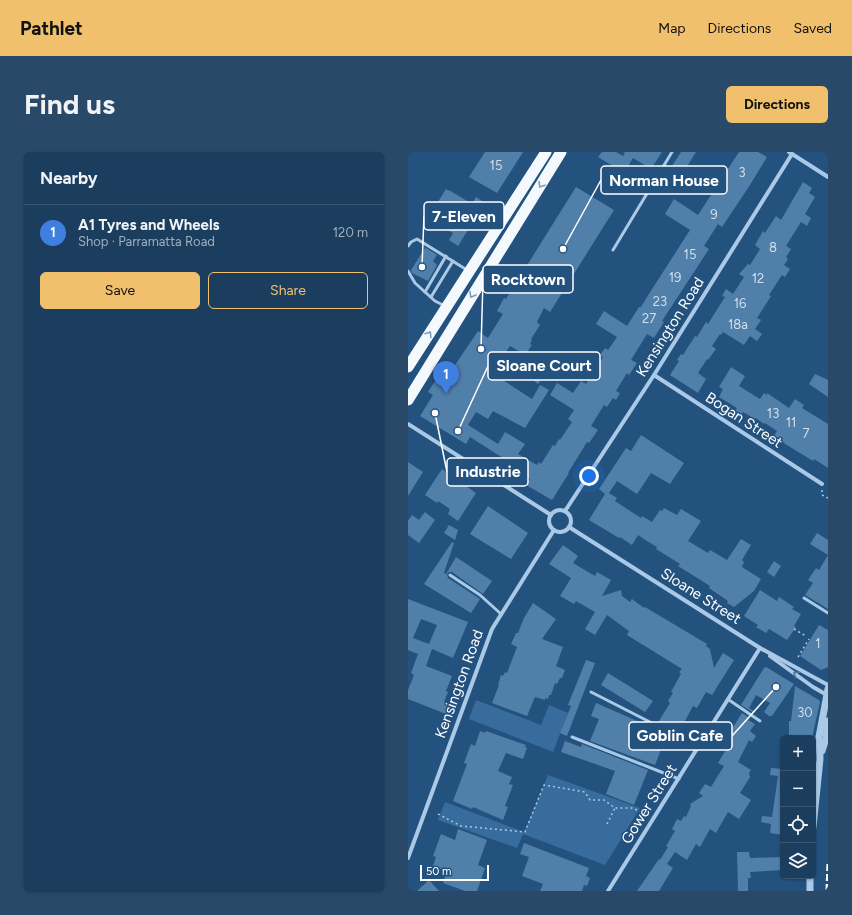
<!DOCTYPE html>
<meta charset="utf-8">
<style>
body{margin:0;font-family:Figtree,sans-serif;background:#284968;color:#f1f3f6}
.controls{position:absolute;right:12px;bottom:12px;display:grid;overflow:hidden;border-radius:6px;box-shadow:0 1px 3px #0004}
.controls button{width:36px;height:36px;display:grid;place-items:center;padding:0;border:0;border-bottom:1px solid #395774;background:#1b3e5f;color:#f1f3f6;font:20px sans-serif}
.scale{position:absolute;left:12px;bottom:10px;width:69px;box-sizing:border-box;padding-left:4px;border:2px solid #fff;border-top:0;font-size:11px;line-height:14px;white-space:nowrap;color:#fff;-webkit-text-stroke:3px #24527f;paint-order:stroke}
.you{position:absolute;left:181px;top:324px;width:14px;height:14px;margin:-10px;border:3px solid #fff;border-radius:50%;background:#1a73e8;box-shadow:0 0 0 6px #1a73e833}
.badge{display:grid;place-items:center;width:26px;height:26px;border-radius:50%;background:#f1c06c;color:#fff;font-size:13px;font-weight:700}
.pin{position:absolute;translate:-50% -33px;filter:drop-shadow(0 1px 2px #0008)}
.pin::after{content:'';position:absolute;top:21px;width:14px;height:12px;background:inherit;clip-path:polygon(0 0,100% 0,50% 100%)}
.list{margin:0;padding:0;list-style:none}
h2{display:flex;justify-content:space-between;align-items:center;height:52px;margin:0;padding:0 16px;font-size:17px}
h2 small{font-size:13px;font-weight:400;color:#a0aebd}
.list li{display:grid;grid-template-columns:26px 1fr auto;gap:12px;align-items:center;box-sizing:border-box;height:56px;padding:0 16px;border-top:1px solid #395774}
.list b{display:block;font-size:15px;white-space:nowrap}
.list p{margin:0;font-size:13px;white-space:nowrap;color:#a0aebd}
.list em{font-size:13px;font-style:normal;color:#a0aebd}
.actions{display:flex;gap:8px;padding:12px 16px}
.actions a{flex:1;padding:9px 0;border:1px solid #f1c06c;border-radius:6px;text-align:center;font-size:14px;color:#f1c06c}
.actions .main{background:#f1c06c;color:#111}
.icon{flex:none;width:22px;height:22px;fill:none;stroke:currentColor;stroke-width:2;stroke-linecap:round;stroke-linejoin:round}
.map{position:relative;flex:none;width:420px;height:739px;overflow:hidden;border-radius:6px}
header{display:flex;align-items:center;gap:24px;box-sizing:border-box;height:56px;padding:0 20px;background:#f1c06c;color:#111}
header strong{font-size:19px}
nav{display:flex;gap:22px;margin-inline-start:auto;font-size:14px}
.intro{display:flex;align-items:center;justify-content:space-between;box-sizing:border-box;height:96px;padding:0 24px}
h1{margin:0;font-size:28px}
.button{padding:10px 18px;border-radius:6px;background:#f1c06c;color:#111;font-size:14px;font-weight:700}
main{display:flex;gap:24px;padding:0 24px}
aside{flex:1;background:#1b3e5f;border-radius:6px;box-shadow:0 1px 3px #0004}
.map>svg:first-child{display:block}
</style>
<header>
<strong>Pathlet</strong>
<nav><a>Map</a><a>Directions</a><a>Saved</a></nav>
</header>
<div class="intro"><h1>Find us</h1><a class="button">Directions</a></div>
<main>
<aside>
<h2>Nearby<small></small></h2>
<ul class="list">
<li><span class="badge" style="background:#3f7fe0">1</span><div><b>A1 Tyres and Wheels</b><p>Shop · Parramatta Road</p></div><em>120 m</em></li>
</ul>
<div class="actions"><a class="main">Save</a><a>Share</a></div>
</aside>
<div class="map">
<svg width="420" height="739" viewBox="0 0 420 739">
<rect width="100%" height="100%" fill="#24527f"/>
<!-- green -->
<g fill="#376c9c">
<polygon points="68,548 133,573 141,553 160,561 145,600 61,567"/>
<polygon points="140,623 232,656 197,713 115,682 109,696 30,668 37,650 116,680"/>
</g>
<!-- building -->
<g fill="#507faa" fill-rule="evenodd">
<polygon points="77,0 115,0 89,41 61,25"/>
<polygon points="194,0 208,0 215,4 217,1 215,0 254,0 243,17 225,6 216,21 190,5"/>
<polygon points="273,0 288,0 275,21 264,14"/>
<polygon points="331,0 350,0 359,5 342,33 314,75 310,72 296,94 301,97 254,169 256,170 246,186 239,182 223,208 229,211 221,223 219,221 208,239 212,241 208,248 205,246 199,255 196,253 183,274 190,278 181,291 179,290 160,321 161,321 144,348 118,333 122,327 97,310 98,308 62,285 58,292 12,264 25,243 20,240 29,226 37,231 45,216 70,179 80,186 95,162 89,159 96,146 98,147 168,35 206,58 142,160 136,156 129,170 132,173 123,187 124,188 122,192 124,193 117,203 102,194 91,211 93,213 87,223 124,247 132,233 141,238 117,276 85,259 80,267 68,260 60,273 90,292 97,280 117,292 110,302 129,313 131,310 133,312 145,293 147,294 151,287 152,288 164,270 160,267 166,258 142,243 149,231 165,241 173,229 178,232 195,205 192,203 197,196 200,198 209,185 188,172 196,159 219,174 231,155 233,155 239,145 282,78 257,62 266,47 290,63"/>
<polygon points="395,30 404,36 401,41 407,45 397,62 403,66 399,74 393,70 378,94 383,97 378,105 380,107 376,113 382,117 377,125 374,123 361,143 363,144 349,166 353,168 347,177 354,182 349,189 342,184 336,193 315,180 313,183 312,182 304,194 308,197 300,208 299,207 290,221 298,227 290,241 262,223 271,209 269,208 273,202 275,203 287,184 289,185 298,170 300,172 317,145 314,144 318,137 325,142 336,125 331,122 340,112 342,113 352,97 347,93 355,79 357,81 368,64 373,68"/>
<polygon points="38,37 41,39 41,38 64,52 68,45 77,51 50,94 41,88 45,81 20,66"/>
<polygon points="15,94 29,103 25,109 29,113 20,129 4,121 3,118 17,96"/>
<polygon points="323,215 337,224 331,234 352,247 356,241 359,243 359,241 381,256 387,247 396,253 394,256 420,272 420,316 406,307 405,309 374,290 365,285 369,279 357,271 356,272 348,266 347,267 335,260 334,263 327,259 329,256 311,245 315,237 311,235"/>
<polygon points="131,216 138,220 130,232 124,227"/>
<polygon points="407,222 420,228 420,245 401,232"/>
<polygon points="233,283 276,311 262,332 243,321 229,342 209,329 201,341 209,346 207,349 213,353 233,366 234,364 244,370 252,358 254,359 256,356 269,363 273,357 293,369 280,389 300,401 302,398 319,408 333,387 343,393 334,408 336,410 334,415 353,427 346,439 326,455 319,451 320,449 301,436 302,434 270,414 272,412 248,397 249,395 239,389 230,383 224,393 212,385 211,386 181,368 197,342 191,337 218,296 223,299"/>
<polygon points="0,310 15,320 0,344"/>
<polygon points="34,317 68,341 50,369 40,362 42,357 30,349 29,351 17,343"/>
<polygon points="80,354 120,381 103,407 62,382"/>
<polygon points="17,360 27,368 11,391 0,383 0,369 4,363 11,368"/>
<polygon points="41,373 50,378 47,388 36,381"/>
<polygon points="409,381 420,388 420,457 397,443 405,431 400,428 408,416 411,418 420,403 402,392"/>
<polygon points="44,390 46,391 36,421 38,422 48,405 84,429 75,442 44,420 41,420 39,422 40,426 72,447 63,461 16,432"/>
<polygon points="155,393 170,404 165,411 187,424 189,420 203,428 194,444 213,438 214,444 222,450 224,447 236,456 237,455 299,492 298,494 302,497 306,516 315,501 326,508 304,543 298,540 289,556 285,554 277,569 281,572 274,583 251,569 262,551 260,549 265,541 263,540 273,522 271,520 274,517 219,483 221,479 199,463 187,483 177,477 187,460 168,449 166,452 152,444 163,426 141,412"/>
<polygon points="366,409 373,414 366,425 359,420"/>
<polygon points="352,438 369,449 371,445 386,455 384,457 393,462 386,474 388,475 379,488 361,477 358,481 348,475 350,473 336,464"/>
<path d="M0,447L60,470L45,506L24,497L18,514L44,524L38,539L40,540L36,550L42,552L38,562L0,547V538L6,523L3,521L10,502L0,498ZM13,467L29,473L21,492L5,486Z"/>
<polygon points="125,451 148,467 134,487 155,495 148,514 157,518 154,526 152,526 149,532 147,531 143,543 141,543 140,547 137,546 137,548 127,545 119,564 84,551 91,533 90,533 93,523 95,524 97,520 99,521 109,495 103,492 108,481 110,481 116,466"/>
<polygon points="411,473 420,478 420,515 413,518 392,504"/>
<polygon points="178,508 187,511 159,584 152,581 163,554 160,553"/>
<polygon points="358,515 386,532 364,564 361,564 356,560 362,551 348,543 341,556 347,560 346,561 333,553 356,516"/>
<polygon points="200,521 245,549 237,560 193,533"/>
<polygon points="387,534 411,548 412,550 404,586 381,586 381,569 383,569"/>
<polygon points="188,551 259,582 247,613 182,589 191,567 183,564"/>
<polygon points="334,561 342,566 340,568 347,572 342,579 348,584 344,590 341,588 330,610 343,618 341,621 342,625 332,641 343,648 331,667 320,660 308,681 302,677 292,695 288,692 279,708 267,700 259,712 265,716 251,739 229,739 251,707 252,708 260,695 258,694 267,679 264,677 269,667 273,669 276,664 278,665 283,654 282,652 295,644 291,641 297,632 303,635 316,614 310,611 319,596 312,592 318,582 320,583"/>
<polygon points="72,579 77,581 78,579 118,593 117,595 119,596 115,607 98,601 90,619 104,625 101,632 105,633 97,654 100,655 95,668 65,655 64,657 45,649 59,612 56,611 60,600 63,592 67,594"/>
<polygon points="157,589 173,595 174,592 240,618 226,653 198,642 207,619 153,600"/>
<polygon points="363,616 375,617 375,683 362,681 363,672 353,670 354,664 364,665 370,624 362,623"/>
<polygon points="50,677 79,688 70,713 77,716 69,739 57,739 35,731 39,719 25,714 28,705 25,704 33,682 47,688"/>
<polygon points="116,691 181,716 178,724 182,726 179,734 176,733 174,739 132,739 135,732 114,724 121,705 112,702"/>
<polygon points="329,700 341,700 342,706 375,705 375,718 342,720 343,726 340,726 340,739 330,739"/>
<polygon points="21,728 31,739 9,739"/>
</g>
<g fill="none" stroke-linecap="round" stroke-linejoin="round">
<!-- path -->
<g stroke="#a9c9e6" stroke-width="1.5" stroke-dasharray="2 3" stroke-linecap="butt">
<polyline points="414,338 414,343 420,346"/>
<polyline points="386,477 398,484"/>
<polyline points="390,505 401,487"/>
<polyline points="30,662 53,674 117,680 136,633 177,640 182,648 196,648 207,656 224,656 234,660"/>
<polyline points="199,672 207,656"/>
</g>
<!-- service -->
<g stroke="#a9c9e6" stroke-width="3">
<polyline points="0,94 3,90 9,87 59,118"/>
<polyline points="205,98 264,0"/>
<polyline points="0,119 7,131 27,149 37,154"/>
<polyline points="17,140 38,104"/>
<polyline points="23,145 45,109"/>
<polyline points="42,423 72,443 93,462"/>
<polyline points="396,446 420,461"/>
<polyline points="183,540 291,595"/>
<polyline points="321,548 352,569"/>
<polyline points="164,585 271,627"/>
</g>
<!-- minor -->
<g stroke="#a9c9e6" stroke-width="4">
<polyline points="381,0 420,25"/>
<polyline points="246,223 414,332"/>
<polyline points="0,272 143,363"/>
<circle cx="152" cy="369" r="11"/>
<polyline points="157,359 246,223 384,2"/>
<polyline points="161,375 352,496 420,533"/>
<polyline points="362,504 405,535 419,543"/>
<polyline points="0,706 84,477 146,378"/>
<polyline points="200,739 352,496"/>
</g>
<!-- tertiary -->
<g stroke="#a9c9e6" stroke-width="7">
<polyline points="414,599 418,586 420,569"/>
<polyline points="405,675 412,607 411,585 420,537"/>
<polyline points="402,739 402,724"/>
</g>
<!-- trunk -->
<g stroke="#f4f9fe" stroke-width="11">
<polyline points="0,215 138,0"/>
<polyline points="0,248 153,0"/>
</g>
<!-- rail -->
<polyline stroke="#fff" stroke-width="3" stroke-dasharray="7 3" stroke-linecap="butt" points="419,739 420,709"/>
</g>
<!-- one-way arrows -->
<defs><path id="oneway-chevron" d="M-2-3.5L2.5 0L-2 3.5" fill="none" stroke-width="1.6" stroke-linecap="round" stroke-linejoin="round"/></defs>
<g stroke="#829db8">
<use href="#oneway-chevron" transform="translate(133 33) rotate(122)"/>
<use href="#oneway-chevron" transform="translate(64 143) rotate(121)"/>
<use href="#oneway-chevron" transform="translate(21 182) rotate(-57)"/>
</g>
<use stroke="#4c769e" href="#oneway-chevron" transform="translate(388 522) rotate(-145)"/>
<g text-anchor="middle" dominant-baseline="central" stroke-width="3" stroke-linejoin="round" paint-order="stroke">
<!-- number labels -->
<g font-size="13" fill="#d3dfea">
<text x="88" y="13">15</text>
<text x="334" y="20">3</text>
<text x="306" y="62">9</text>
<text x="365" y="95">8</text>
<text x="282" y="102">15</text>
<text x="267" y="125">19</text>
<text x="350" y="126">12</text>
<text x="252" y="149">23</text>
<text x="332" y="151">16</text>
<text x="241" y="166">27</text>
<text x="330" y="172">18a</text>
<text x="365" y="261">13</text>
<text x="383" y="270">11</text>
<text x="398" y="281">7</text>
<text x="410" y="491">1</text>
<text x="397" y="560">30</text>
</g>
<!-- street labels -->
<g font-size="15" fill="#fff" stroke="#24527f">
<text transform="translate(262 175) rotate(-58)">Kensington Road</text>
<text transform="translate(336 268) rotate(33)">Bogan Street</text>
<text transform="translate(293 444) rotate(32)">Sloane Street</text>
<text transform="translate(51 532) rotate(-70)">Kensington Road</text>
<text transform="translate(241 652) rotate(-58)">Gower Street</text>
</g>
</g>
<!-- callouts -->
<path fill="none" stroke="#fff" stroke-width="1.5" d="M155 97L193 28M14 115L16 64M73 197L75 127M50 279L80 214M27 261L39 320M368 535L324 584"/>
<g fill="#fff" stroke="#24527f" stroke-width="1.5">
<circle cx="155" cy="97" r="4"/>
<circle cx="14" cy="115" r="4"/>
<circle cx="73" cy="197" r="4"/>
<circle cx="50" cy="279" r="4"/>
<circle cx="27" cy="261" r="4"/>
<circle cx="368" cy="535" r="4"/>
</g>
<g fill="#24527f" stroke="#fff" stroke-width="1.5">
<rect x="193" y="14" width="126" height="28" rx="4"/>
<rect x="16" y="50" width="80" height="28" rx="4"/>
<rect x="75" y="113" width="90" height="28" rx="4"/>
<rect x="80" y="200" width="112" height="28" rx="4"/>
<rect x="39" y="306" width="81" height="28" rx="4"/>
<rect x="221" y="570" width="103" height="28" rx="4"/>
</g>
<g font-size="16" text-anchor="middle" font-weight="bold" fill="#fff">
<text x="256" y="34">Norman House</text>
<text x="56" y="70">7-Eleven</text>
<text x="120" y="133">Rocktown</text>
<text x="136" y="219">Sloane Court</text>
<text x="80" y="325">Industrie</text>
<text x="272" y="589">Goblin Cafe</text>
</g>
</svg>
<div class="controls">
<button>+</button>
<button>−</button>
<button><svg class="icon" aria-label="locate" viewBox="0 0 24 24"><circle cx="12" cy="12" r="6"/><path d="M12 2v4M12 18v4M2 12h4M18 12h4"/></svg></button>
<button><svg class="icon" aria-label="layers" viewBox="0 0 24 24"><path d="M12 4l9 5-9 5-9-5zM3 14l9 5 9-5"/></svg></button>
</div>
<div class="scale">50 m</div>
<div class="you"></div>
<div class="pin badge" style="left:38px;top:242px;background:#3f7fe0">1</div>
</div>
</main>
